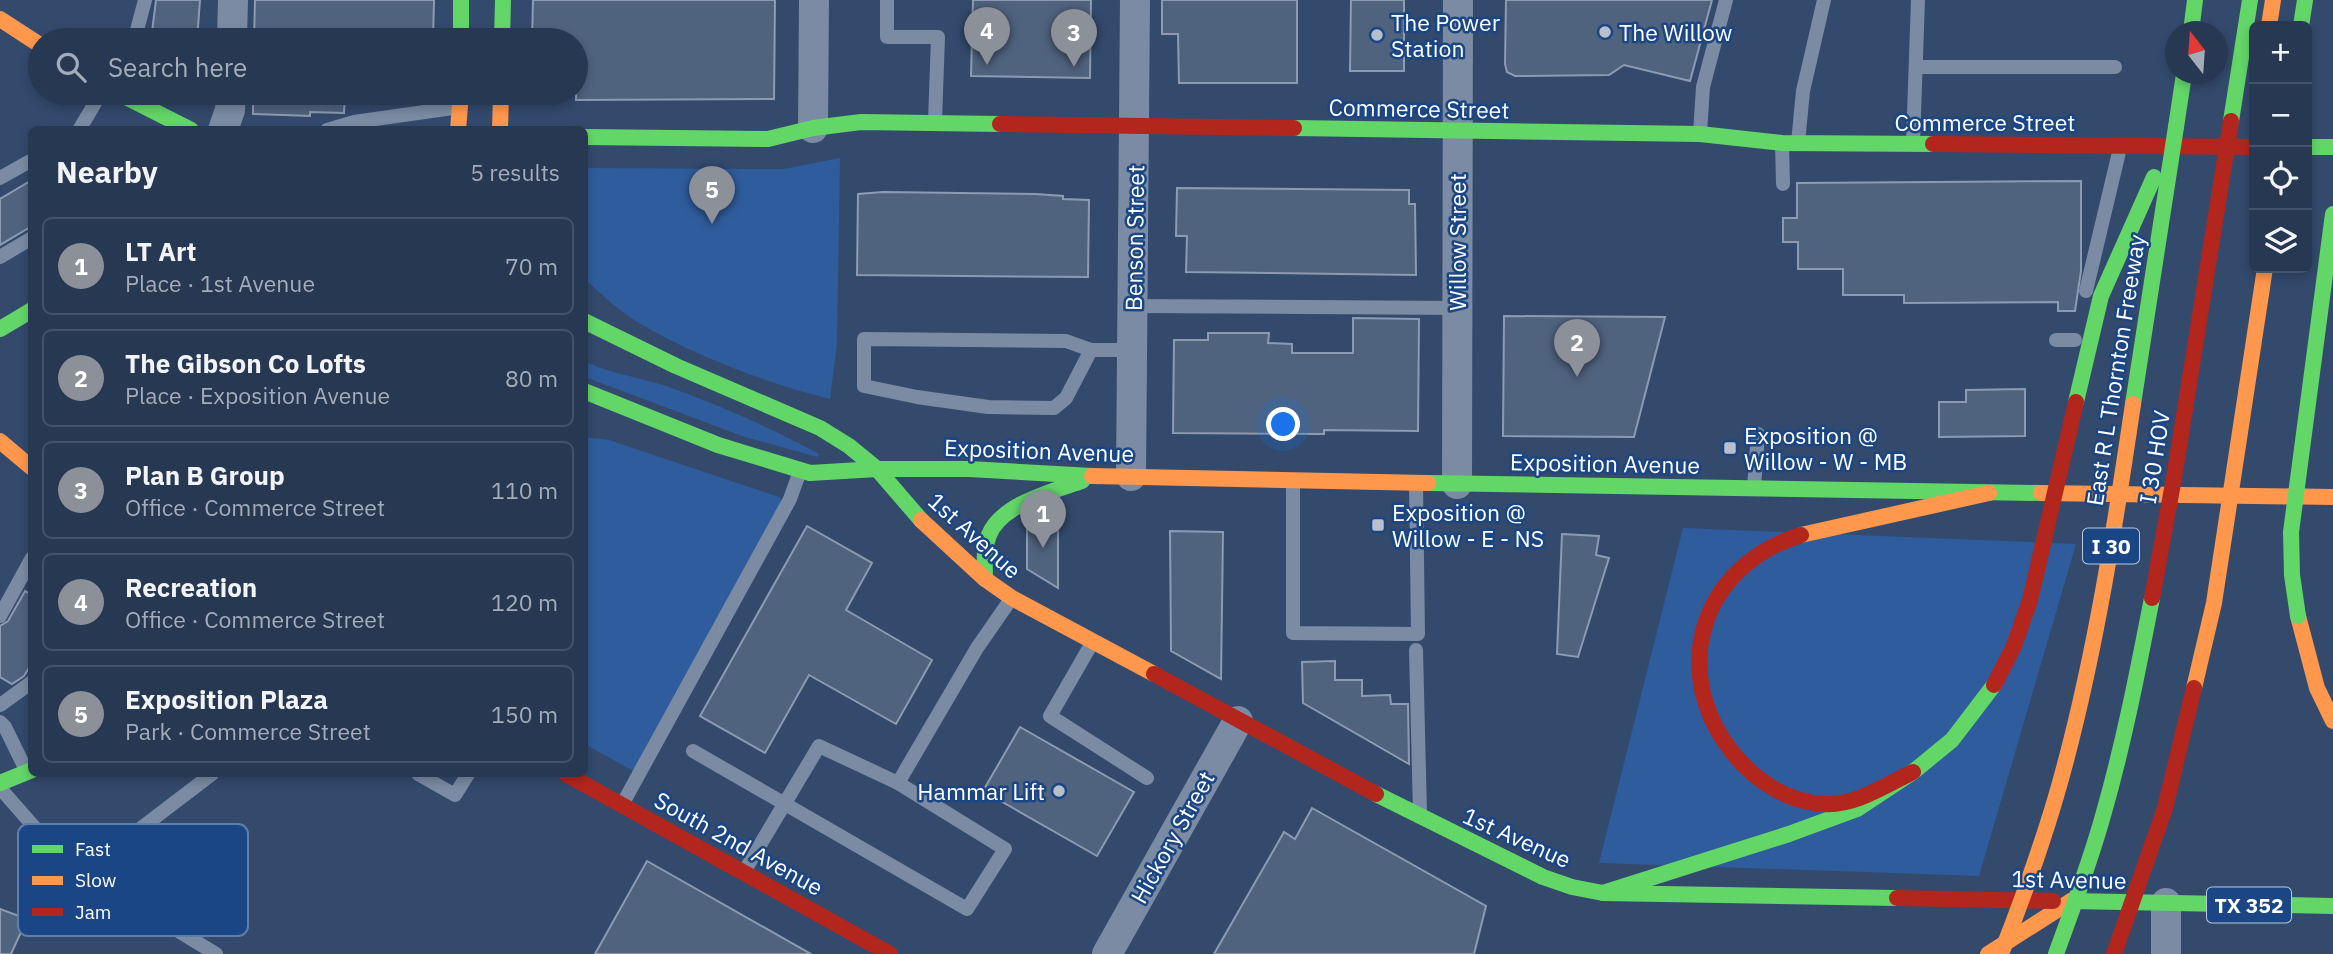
<!DOCTYPE html>
<meta charset="utf-8">
<style>
body{margin:0;font-family:"IBM Plex Sans",sans-serif;background:#2e3f59;color:#f1f3f6}
.controls{position:absolute;right:21px;top:21px;display:grid;overflow:hidden;border-radius:10px;box-shadow:0 4px 10px #0003}
.controls button{width:63px;height:63px;display:grid;place-items:center;padding:0;border:0;border-bottom:2px solid #425269;background:#263852;color:#f1f3f6;font:35px sans-serif}
.compass{position:absolute;left:2165px;top:21px;width:63px;height:63px;border-radius:50%;background:#263852;box-shadow:0 4px 10px #0003;rotate:343deg}
.you{position:absolute;left:1284px;top:425px;width:24px;height:24px;margin:-18px;border:5px solid #fff;border-radius:50%;background:#1a73e8;box-shadow:0 0 0 10px #1a73e833}
.badge{display:grid;place-items:center;width:46px;height:46px;border-radius:50%;background:#8c9099;color:#fff;font-size:23px;font-weight:700}
.pin{position:absolute;translate:-50% -58px;filter:drop-shadow(0 2px 4px #0008)}
.pin::after{content:'';position:absolute;top:37px;width:24px;height:21px;background:inherit;clip-path:polygon(0 0,100% 0,50% 100%)}
.list{margin:0;padding:0;list-style:none}
h2{display:flex;justify-content:space-between;align-items:center;height:91px;margin:0;padding:0 28px;font-size:30px}
h2 small{font-size:23px;font-weight:400;color:#a4acb8}
.list li{display:grid;grid-template-columns:46px 1fr auto;gap:21px;align-items:center;box-sizing:border-box;height:98px;margin:0 14px 14px;padding:0 14px;border:2px solid #425269;border-radius:10px}
.list b{display:block;font-size:26px;white-space:nowrap}
.list p{margin:0;font-size:23px;white-space:nowrap;color:#a4acb8}
.list em{font-size:23px;font-style:normal;color:#a4acb8}
.icon{flex:none;width:38px;height:38px;fill:none;stroke:currentColor;stroke-width:2;stroke-linecap:round;stroke-linejoin:round}
.map{position:relative;flex:none;width:2333px;height:954px;overflow:hidden}
.search{position:absolute;background:#263852;box-shadow:0 4px 10px #0003;left:28px;top:28px;width:560px;height:77px;display:flex;align-items:center;gap:18px;box-sizing:border-box;padding:0 24px;border-radius:38px;color:#a4acb8;font-size:26px}
.panel{position:absolute;background:#263852;box-shadow:0 4px 10px #0003;left:28px;top:126px;width:560px;height:651px;border-radius:10px}
.map>svg:first-child{display:block}
</style>
<div class="map">
<svg width="2333" height="954" viewBox="0 0 2333 954">
<rect width="100%" height="100%" fill="#334a6d"/>
<!-- green -->
<g fill="#2f5c9c">
<path d="M840,158L837,343L830,399C769,384 692,355 639,323C619,311 602,295 585,279V168L784,169Z"/>
<path d="M584,361C611,374 639,377 666,386C719,405 770,427 819,454L817,457L742,436L585,377Z"/>
<polygon points="585,437 609,440 779,497 784,504 635,772 585,744"/>
<polygon points="1683,528 2076,544 1979,876 1599,863"/>
</g>
<!-- building -->
<g fill="#4f627e" stroke="#8d9bb1" stroke-width="2">
<polygon points="156,0 200,0 197,40 151,40"/>
<polygon points="255,0 434,0 433,40 254,40"/>
<polygon points="533,0 775,0 774,99 576,100 576,40 532,40"/>
<polygon points="973,0 1091,0 1090,78 971,76"/>
<polygon points="1162,0 1297,0 1297,83 1179,83 1178,34 1162,34"/>
<polygon points="1351,0 1404,0 1404,71 1350,71"/>
<polygon points="1506,0 1712,0 1690,81 1624,65 1609,75 1515,76 1507,72 1505,64"/>
<polygon points="253,93 345,93 344,113 310,112 310,116 253,114"/>
<polygon points="32,180 32,226 0,245 0,199"/>
<polygon points="2081,181 2081,271 2075,311 2058,311 2058,302 1904,303 1904,295 1843,295 1843,269 1798,269 1798,242 1783,242 1783,218 1797,218 1797,183"/>
<polygon points="1177,188 1409,190 1409,204 1415,204 1416,275 1186,272 1187,236 1176,236"/>
<polygon points="883,192 1036,194 1063,196 1063,199 1089,200 1088,277 857,275 858,194"/>
<polygon points="1504,316 1665,317 1634,437 1503,436"/>
<polygon points="1353,318 1419,319 1418,431 1324,430 1324,434 1173,433 1174,340 1208,340 1208,333 1269,333 1268,343 1292,344 1292,353 1353,353"/>
<polygon points="2025,389 2025,436 1939,437 1939,402 1966,402 1966,390"/>
<polygon points="807,526 872,563 846,610 932,660 896,724 809,675 765,753 700,716"/>
<polygon points="1058,527 1058,588 1027,569 1027,528"/>
<polygon points="1170,531 1223,532 1221,679 1171,651"/>
<polygon points="1562,534 1599,536 1596,555 1609,558 1578,657 1557,654"/>
<polygon points="25,591 32,595 32,663 24,676 12,684 0,677 0,626 8,621"/>
<polygon points="1335,661 1335,680 1362,680 1362,696 1390,695 1391,704 1408,704 1409,764 1303,703 1302,662"/>
<polygon points="1020,727 1134,792 1097,856 983,791"/>
<polygon points="1312,808 1486,906 1474,954 1214,954 1284,832 1295,839"/>
<polygon points="647,861 811,954 595,954"/>
<polygon points="0,909 27,919 11,954 0,954"/>
</g>
<g fill="none" stroke-linecap="round" stroke-linejoin="round">
<!-- lane -->
<g stroke="#7a8ba3" stroke-width="14">
<polyline points="887,0 887,37 938,37 935,121"/>
<polyline points="132,40 136,34 145,0"/>
<polyline points="1917,67 2115,67"/>
<polyline points="79,130 101,93"/>
<polyline points="327,130 354,122 460,107"/>
<polyline points="1700,133 1703,87 1726,0"/>
<polyline points="1782,143 1783,184"/>
<polyline points="1798,143 1803,91 1824,0"/>
<polyline points="1913,143 1918,0"/>
<polyline points="0,178 32,160"/>
<polyline points="0,257 32,238"/>
<polyline points="2086,291 2120,148"/>
<polyline points="1133,306 1457,308"/>
<polyline points="2056,340 2075,340"/>
<polyline points="1091,350 1066,398 1054,408 988,407 917,397 864,386 864,339 1066,341 1091,350 1132,350"/>
<polyline points="1293,480 1293,633 1418,634 1416,484"/>
<polyline points="1754,487 1758,434"/>
<polyline points="0,616 32,558"/>
<polyline points="1092,643 1050,716 1147,778"/>
<polyline points="1416,650 1420,813"/>
<polyline points="0,705 32,682"/>
<polyline points="0,722 5,727 26,770"/>
<polyline points="693,751 967,909 1005,849 898,783"/>
<polyline points="418,774 455,795 468,774"/>
<polyline points="0,788 64,861 216,954"/>
<polyline points="623,803 790,499 800,471"/>
<polyline points="745,870 819,746 898,783 977,648 1011,599"/>
<polyline points="99,881 132,835 212,774"/>
</g>
<!-- street -->
<g stroke="#7a8ba3" stroke-width="30">
<polyline points="232,40 233,0"/>
<polyline points="813,128 814,0"/>
<polyline points="223,130 230,110 231,93"/>
<polyline points="1131,476 1135,0"/>
<polyline points="1457,484 1458,0"/>
<polyline points="1107,954 1238,721"/>
<polyline points="2166,954 2166,903"/>
</g>
<!-- fast -->
<g stroke="#63d668" stroke-width="16">
<polyline points="461,0 461,40"/>
<polyline points="2301,26 2305,0"/>
<polyline points="2191,32 2195,0"/>
<polyline points="502,40 503,0"/>
<polyline points="118,93 191,130"/>
<polyline points="2176,127 2184,74"/>
<polyline points="1294,128 1700,134 1782,143 1933,144"/>
<polyline points="584,137 768,139 813,128 861,122 1000,124"/>
<polyline points="2307,147 2333,147"/>
<polyline points="584,321 676,366 820,428 849,446 877,469 921,520"/>
<polyline points="0,329 32,310"/>
<polyline points="584,391 718,445 810,473 877,469 969,469 1092,476"/>
<polyline points="1428,483 2041,493"/>
<path d="M985,579C985,565 983,549 989,535C1001,504 1054,491 1082,481"/>
<polyline points="0,783 32,770"/>
<polyline points="1376,794 1543,877 1572,887 1603,893 1897,898"/>
<polyline points="1603,893 1789,834 1857,809 1913,772 1952,740 1994,685"/>
<polyline points="2071,901 2333,906"/>
</g>
<!-- slow -->
<g stroke="#ff974d" stroke-width="16">
<polyline points="0,19 40,45"/>
<polyline points="2269,26 2273,0"/>
<polyline points="458,130 461,93"/>
<polyline points="500,130 501,93"/>
<polyline points="0,441 32,468"/>
<polyline points="1092,476 1428,483"/>
<polyline points="2041,493 2333,497"/>
<polyline points="921,520 985,579 1012,598 1154,674"/>
<polyline points="1801,535 1989,493"/>
<polyline points="2298,616 2317,688 2333,721"/>
<polyline points="1988,954 2071,901"/>
</g>
<!-- jam -->
<g stroke="#b3261e" stroke-width="16">
<polyline points="1000,124 1294,128"/>
<polyline points="1933,144 2254,147"/>
<path d="M1801,535C1698,567 1667,676 1737,758C1759,783 1789,802 1824,804C1855,806 1886,785 1913,772"/>
<polyline points="1154,674 1376,794"/>
<polyline points="566,774 890,954"/>
<polyline points="1897,898 2053,901"/>
</g>
<!-- fast-bridge -->
<g stroke="#63d668" stroke-width="16">
<polyline points="2231,121 2250,0"/>
<polyline points="2076,402 2101,296 2154,177"/>
<polyline points="2133,404 2176,127"/>
<polyline points="2298,616 2292,575 2291,532 2333,214"/>
<path d="M2056,954C2073,907 2091,860 2104,812C2124,742 2138,670 2152,598"/>
</g>
<!-- slow-bridge -->
<g stroke="#ff974d" stroke-width="16">
<polyline points="2194,688 2214,603 2265,268"/>
<path d="M2001,954C2025,893 2047,832 2064,768C2096,649 2115,526 2133,404"/>
</g>
<!-- jam-bridge -->
<g stroke="#b3261e" stroke-width="16">
<polyline points="2152,598 2174,478 2231,121"/>
<polyline points="1994,685 2014,646 2030,600 2076,402"/>
<polyline points="2114,954 2165,808 2194,688"/>
</g>
</g>
<!-- markers -->
<g fill="#b8c0cc" stroke="#1b4685" stroke-width="2.5">
<circle cx="1605" cy="32" r="7"/>
<circle cx="1377" cy="35" r="7"/>
<rect x="1723" y="441" width="14" height="14" rx="3.5"/>
<rect x="1371" y="518" width="14" height="14" rx="3.5"/>
<circle cx="1059" cy="791" r="7"/>
</g>
<g text-anchor="middle" dominant-baseline="central" stroke-width="5" stroke-linejoin="round" paint-order="stroke">
<!-- shield labels -->
<g fill="#1b4685" stroke="#bbc8da" stroke-width="2">
<rect x="2083" y="528.5" width="56" height="35" rx="5"/>
<rect x="2207" y="887.5" width="84" height="35" rx="5"/>
</g>
<g font-size="21" font-weight="bold" fill="#fff">
<text x="2111" y="546">I 30</text>
<text x="2249" y="905">TX 352</text>
</g>
<!-- poi labels -->
<g font-size="23" fill="#fff" stroke="#1b4685" text-anchor="start">
<text x="1391" y="22">The Power<tspan x="1391" dy="26">Station</tspan></text>
<text x="1619" y="32">The Willow</text>
<text x="1744" y="435">Exposition @<tspan x="1744" dy="26">Willow - W - MB</tspan></text>
<text x="1392" y="512">Exposition @<tspan x="1392" dy="26">Willow - E - NS</tspan></text>
<text x="1045" y="791" text-anchor="end">Hammar Lift</text>
</g>
<!-- street labels -->
<g font-size="23" fill="#fff" stroke="#1b4685">
<text transform="translate(1419 108) rotate(1)">Commerce Street</text>
<text x="1985" y="122">Commerce Street</text>
<text transform="translate(1134 238) rotate(-89)">Benson Street</text>
<text transform="translate(1457 242) rotate(-90)">Willow Street</text>
<text transform="translate(2115 370) rotate(-81)">East R L Thornton Freeway</text>
<text transform="translate(1039 450) rotate(2)">Exposition Avenue</text>
<text transform="translate(2154 457) rotate(-81)">I 30 HOV</text>
<text transform="translate(1605 463) rotate(1)">Exposition Avenue</text>
<text transform="translate(975 535) rotate(42)">1st Avenue</text>
<text transform="translate(1172 837) rotate(-61)">Hickory Street</text>
<text transform="translate(1517 837) rotate(24)">1st Avenue</text>
<text transform="translate(739 843) rotate(29)">South 2nd Avenue</text>
<text transform="translate(2069 879) rotate(1)">1st Avenue</text>
</g>
</g>
<!-- legend -->
<rect x="18" y="824" width="230" height="112" rx="10" fill="#1b4685" stroke="#5f7eaa" stroke-width="2"/>
<rect x="32" y="845" width="31" height="8" fill="#63d668"/>
<rect x="32" y="876" width="31" height="9" fill="#ff974d"/>
<rect x="32" y="908" width="31" height="8" fill="#b3261e"/>
<g font-size="19" fill="#fff">
<text x="75" y="856">Fast</text>
<text x="75" y="887">Slow</text>
<text x="75" y="919">Jam</text>
</g>
</svg>
<div class="controls">
<button>+</button>
<button>−</button>
<button><svg class="icon" aria-label="locate" viewBox="0 0 24 24"><circle cx="12" cy="12" r="6"/><path d="M12 2v4M12 18v4M2 12h4M18 12h4"/></svg></button>
<button><svg class="icon" aria-label="layers" viewBox="0 0 24 24"><path d="M12 4l9 5-9 5-9-5zM3 14l9 5 9-5"/></svg></button>
</div>
<svg class="compass" viewBox="-18 -18 36 36"><path d="M0-13l5 13h-10z" fill="#e53935"/><path d="M0 13l5-13h-10z" fill="#a4acb8"/></svg>
<div class="you"></div>
<div class="pin badge" style="left:1043px;top:548px">1</div>
<div class="pin badge" style="left:1577px;top:377px">2</div>
<div class="pin badge" style="left:1074px;top:67px">3</div>
<div class="pin badge" style="left:987px;top:65px">4</div>
<div class="pin badge" style="left:712px;top:224px">5</div>
<div class="search"><svg class="icon" aria-label="search" viewBox="0 0 24 24"><circle cx="10" cy="10" r="6"/><path d="M15 15l6 6"/></svg>Search here</div>
<section class="panel">
<h2>Nearby<small>5 results</small></h2>
<ul class="list">
<li><span class="badge">1</span><div><b>LT Art</b><p>Place · 1st Avenue</p></div><em>70 m</em></li>
<li><span class="badge">2</span><div><b>The Gibson Co Lofts</b><p>Place · Exposition Avenue</p></div><em>80 m</em></li>
<li><span class="badge">3</span><div><b>Plan B Group</b><p>Office · Commerce Street</p></div><em>110 m</em></li>
<li><span class="badge">4</span><div><b>Recreation</b><p>Office · Commerce Street</p></div><em>120 m</em></li>
<li><span class="badge">5</span><div><b>Exposition Plaza</b><p>Park · Commerce Street</p></div><em>150 m</em></li>
</ul>
</section>
</div>
